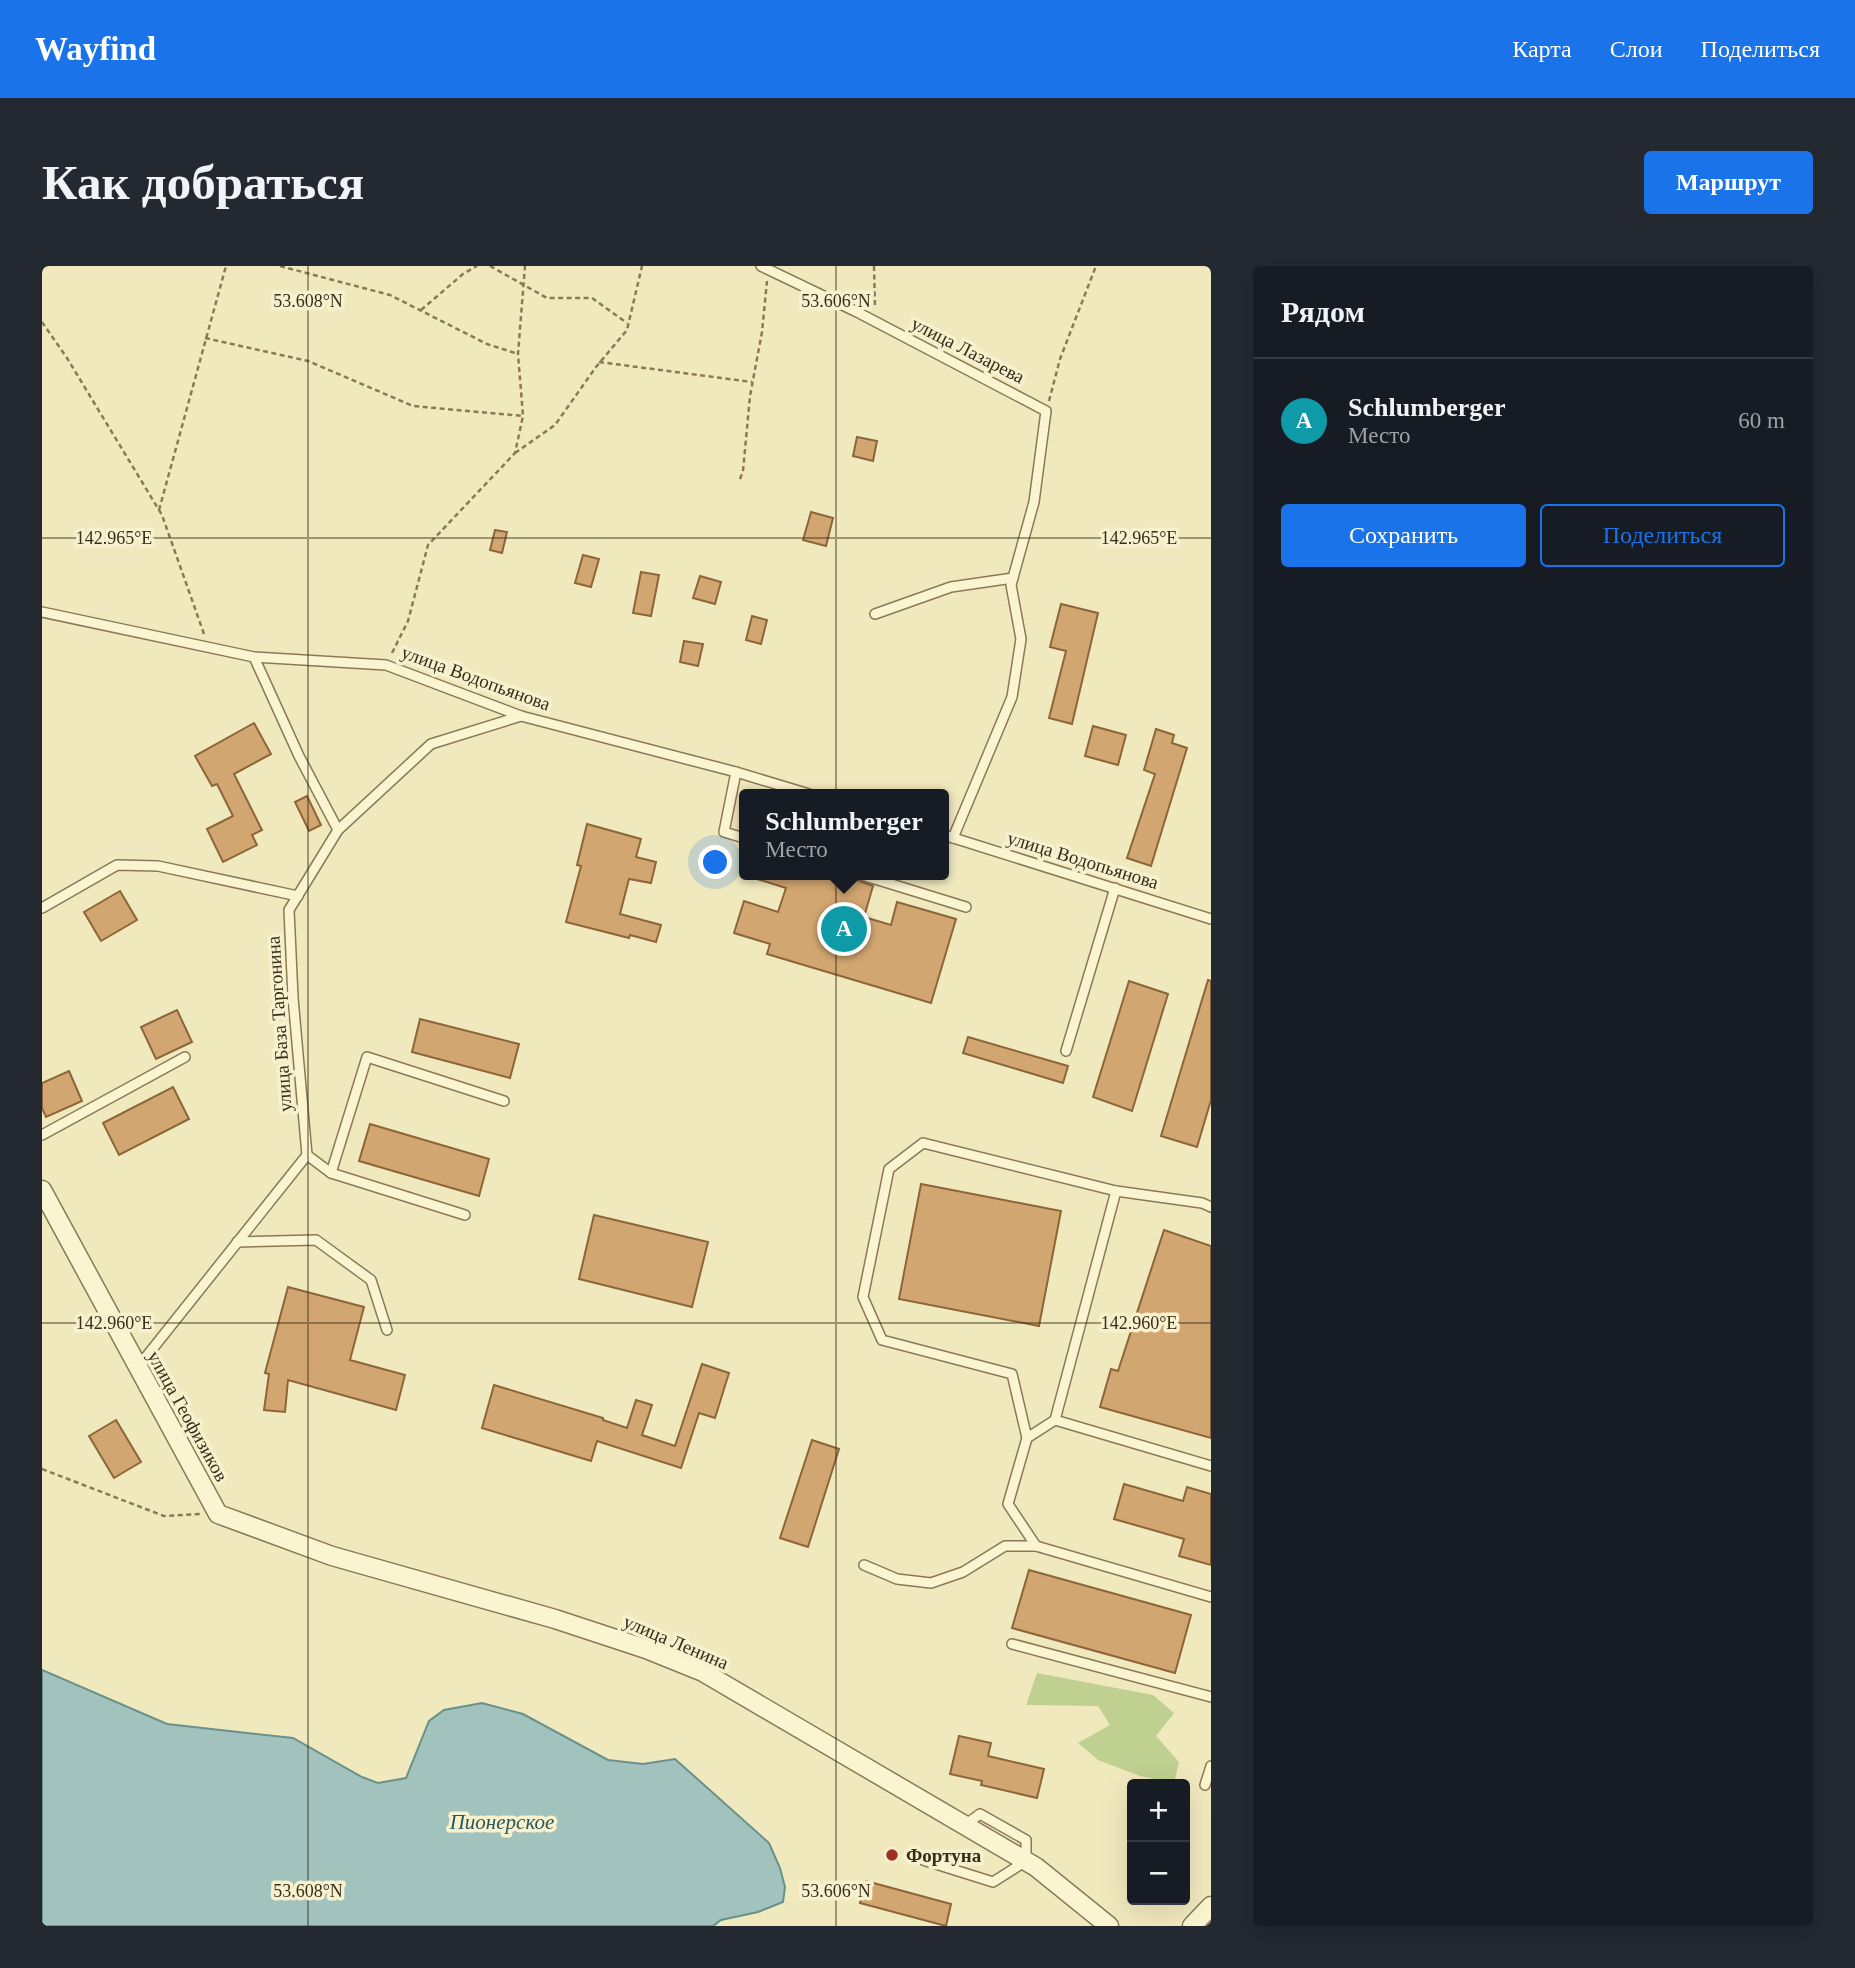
<!DOCTYPE html>
<html lang="ru">
<meta charset="utf-8">
<style>
body{margin:0;font-family:Georgia,serif;background:#242831;color:#f1f3f6}
.controls{position:absolute;right:21px;bottom:21px;display:grid;overflow:hidden;border-radius:7px;box-shadow:0 7px 28px #0002}
.controls button{width:63px;height:63px;display:grid;place-items:center;padding:0;border:0;border-bottom:2px solid #363941;background:#171b24;color:#f1f3f6;font:35px sans-serif}
.you{position:absolute;left:674px;top:597px;width:24px;height:24px;margin:-18px;border:5px solid #fff;border-radius:50%;background:#1a73e8;box-shadow:0 0 0 10px #1a73e833}
.badge{display:grid;place-items:center;width:46px;height:46px;border-radius:50%;background:#1a73e8;color:#fff;font-size:23px;font-weight:700}
.pin{position:absolute;translate:-50% -50%;border:4px solid #fff;box-shadow:0 2px 7px #0006}
.popup{position:absolute;left:697px;top:523px;width:210px;height:91px;box-sizing:border-box;display:grid;place-content:center;border-radius:7px;background:#171b24;filter:drop-shadow(0 2px 5px #0005);font-size:23px;white-space:nowrap;color:#9ea1a6}
.popup b{font-size:26px;color:#f1f3f6}
.popup::after{content:'';position:absolute;left:50%;top:100%;margin-left:-14px;border:14px solid transparent;border-top-color:#171b24}
.list{margin:0;padding:0;list-style:none}
h2{display:flex;justify-content:space-between;align-items:center;height:91px;margin:0;padding:0 28px;font-size:30px}
h2 small{font-size:23px;font-weight:400;color:#9ea1a6}
.list li{display:grid;grid-template-columns:46px 1fr auto;gap:21px;align-items:center;box-sizing:border-box;height:126px;padding:0 28px;border-top:2px solid #363941}
.list b{display:block;font-size:26px;white-space:nowrap}
.list p{margin:0;font-size:23px;white-space:nowrap;color:#9ea1a6}
.list em{font-size:23px;font-style:normal;color:#9ea1a6}
.actions{display:flex;gap:14px;padding:21px 28px}
.actions a{flex:1;padding:16px 0;border:2px solid #1a73e8;border-radius:7px;text-align:center;font-size:24px;color:#1a73e8}
.actions .main{background:#1a73e8;color:#fff}
.map{position:relative;flex:none;width:1169px;height:1660px;overflow:hidden;border-radius:7px}
header{display:flex;align-items:center;gap:42px;box-sizing:border-box;height:98px;padding:0 35px;background:#1a73e8;color:#fff}
header strong{font-size:33px}
nav{display:flex;gap:38px;margin-inline-start:auto;font-size:24px}
.intro{display:flex;align-items:center;justify-content:space-between;box-sizing:border-box;height:168px;padding:0 42px}
h1{margin:0;font-size:49px}
.button{padding:18px 32px;border-radius:7px;background:#1a73e8;color:#fff;font-size:24px;font-weight:700}
main{display:flex;gap:42px;padding:0 42px}
aside{flex:1;background:#171b24;border-radius:7px;box-shadow:0 7px 28px #0002}
.map>svg:first-child{display:block}
</style>
<header>
<strong>Wayfind</strong>
<nav><a>Карта</a><a>Слои</a><a>Поделиться</a></nav>
</header>
<div class="intro"><h1>Как добраться</h1><a class="button">Маршрут</a></div>
<main>
<div class="map">
<svg width="1169" height="1660" viewBox="0 0 1169 1660">
<rect width="100%" height="100%" fill="#f1e9be"/>
<!-- green -->
<polygon fill="#c0d091" points="995,1407 1111,1429 1132,1447 1114,1470 1137,1496 1132,1517 1098,1510 1056,1494 1036,1477 1068,1459 1056,1440 984,1439"/>
<!-- water -->
<polygon fill="#a2c2bd" stroke="#68918c" stroke-width="2" points="0,1404 125,1458 251,1472 320,1511 336,1517 364,1512 387,1455 402,1444 440,1437 481,1448 566,1494 601,1498 633,1493 727,1577 738,1602 743,1621 741,1636 716,1646 679,1654 671,1660 0,1660"/>
<!-- building -->
<g fill="#d2a670" stroke="#8c6539" stroke-width="2">
<polygon points="815,171 835,175 831,195 811,190"/>
<polygon points="769,246 791,252 784,280 761,274"/>
<polygon points="453,264 465,266 460,287 448,284"/>
<polygon points="541,289 557,293 549,321 533,317"/>
<polygon points="599,306 617,309 609,350 591,347"/>
<polygon points="658,310 679,316 673,338 651,332"/>
<polygon points="1019,338 1056,347 1030,458 1007,452 1024,385 1008,381"/>
<polygon points="710,350 725,354 719,378 704,374"/>
<polygon points="642,375 661,378 656,400 638,396"/>
<polygon points="212,457 229,488 192,508 220,564 210,569 215,579 181,596 165,563 191,550 175,518 170,520 153,490"/>
<polygon points="1051,460 1084,469 1076,499 1043,490"/>
<polygon points="1114,463 1132,469 1130,477 1145,482 1109,600 1085,592 1113,508 1102,504"/>
<polygon points="265,530 279,559 267,565 253,536"/>
<polygon points="545,558 599,573 594,591 614,596 609,617 587,613 578,648 619,659 614,676 588,669 587,672 524,656 539,600 535,599"/>
<polygon points="712,609 813,609 817,615 831,620 822,651 849,659 855,636 914,653 889,737 725,688 728,678 692,667 702,635 736,646 744,622 712,612"/>
<polygon points="78,625 95,654 59,675 42,646"/>
<polygon points="1166,714 1169,715 1169,834 1155,881 1119,870"/>
<polygon points="1087,715 1126,728 1090,845 1051,831"/>
<polygon points="135,744 150,776 114,793 99,761"/>
<polygon points="378,753 477,778 468,812 370,786"/>
<polygon points="926,771 1026,800 1021,817 921,787"/>
<polygon points="27,805 40,835 4,851 0,842 0,817"/>
<polygon points="131,821 147,853 77,889 61,857"/>
<polygon points="328,858 447,893 437,930 317,895"/>
<polygon points="879,918 1019,945 997,1060 857,1033"/>
<polygon points="552,949 666,976 650,1041 537,1013"/>
<polygon points="1122,964 1169,980 1169,1172 1058,1141 1069,1103 1076,1105"/>
<polygon points="246,1021 322,1041 308,1094 363,1109 354,1144 246,1114 243,1146 222,1144 227,1108 223,1107"/>
<polygon points="660,1098 687,1107 673,1152 657,1147 639,1202 555,1175 549,1195 440,1162 452,1119 561,1152 561,1154 585,1162 594,1134 610,1139 600,1169 633,1180"/>
<polygon points="74,1154 99,1196 72,1212 47,1170"/>
<polygon points="770,1174 797,1183 766,1281 738,1272"/>
<polygon points="1082,1218 1141,1235 1145,1221 1169,1228 1169,1299 1137,1290 1142,1273 1072,1253"/>
<polygon points="987,1304 1149,1349 1133,1407 970,1362"/>
<polygon points="917,1470 949,1477 946,1490 1002,1503 995,1532 939,1519 940,1515 908,1508"/>
<polygon points="824,1615 909,1638 904,1660 818,1637"/>
</g>
<g fill="none" stroke-linecap="round" stroke-linejoin="round">
<!-- lane casing -->
<g stroke="#8b7955" stroke-width="12">
<g id="lane">
<polyline points="719,0 815,46 1004,145 992,236 969,319 979,373 970,431 911,572"/>
<polyline points="0,346 212,391 344,399 479,450 694,506 767,528"/>
<polyline points="833,348 909,321 971,312"/>
<polyline points="212,391 257,490 296,564"/>
<polyline points="694,506 682,566 702,572"/>
<polyline points="902,569 1169,653"/>
<polyline points="820,609 924,641"/>
<polyline points="0,642 75,599 116,600 256,630"/>
<polyline points="1024,785 1073,622"/>
<polyline points="0,869 143,791"/>
<polyline points="265,889 251,732 247,644 296,564 389,478 479,450"/>
<polyline points="265,889 289,907 325,791 462,835"/>
<polyline points="289,907 423,949"/>
<polyline points="195,976 274,974 329,1014 345,1064"/>
<polyline points="96,1101 265,889"/>
<polyline points="1013,1154 1169,1200"/>
<polyline points="985,1172 970,1108 840,1074 821,1031 847,903 881,877 1074,925 1160,937 1169,941"/>
<polyline points="994,1280 966,1238 985,1172 1013,1154 1074,925"/>
<polyline points="822,1299 855,1313 889,1317 921,1306 963,1280 994,1280 1169,1331"/>
<polyline points="970,1378 1169,1431"/>
<polyline points="1163,1519 1169,1500"/>
<polyline points="881,1594 951,1616 984,1595 984,1574 938,1548 923,1559"/>
</g>
</g>
<!-- street casing -->
<g stroke="#8b7955" stroke-width="21">
<g id="street">
<polyline points="0,924 176,1248 290,1290 513,1353 604,1383 661,1406 994,1601 1067,1660"/>
<polyline points="1150,1660 1169,1640"/>
</g>
</g>
<!-- path -->
<g stroke="#8b7955" stroke-width="2.5" stroke-dasharray="5 3.5" stroke-linecap="butt">
<polyline points="238,0 348,29 445,78 476,88"/>
<polyline points="448,0 505,32 550,32 585,57"/>
<polyline points="832,0 833,42"/>
<polyline points="379,44 421,8 435,0"/>
<polyline points="0,56 25,92 120,249 162,368"/>
<polyline points="163,72 266,95 371,140 481,150"/>
<polyline points="557,96 710,116"/>
<polyline points="1007,135 1018,93 1054,0"/>
<polyline points="473,187 513,159 554,101 585,64 600,0"/>
<polyline points="698,213 701,205 708,130 720,66 725,15"/>
<polyline points="117,244 184,0"/>
<polyline points="350,387 366,355 386,279 473,187 481,150 476,88 483,0"/>
<polyline points="0,1203 122,1250 159,1248"/>
</g>
<!-- lane -->
<use href="#lane" stroke="#fbf4d1" stroke-width="9"/>
<!-- street -->
<use href="#street" stroke="#fbf4d1" stroke-width="18"/>
</g>
<!-- ticks -->
<path fill="none" stroke="#392d1b" stroke-width="2" stroke-opacity="0.45" d="M266,0V1660M794,0V1660M0,272H1169M0,1057H1169"/>
<!-- markers -->
<circle fill="#9e3121" stroke="#f8f1ce" stroke-width="2.5" cx="850" cy="1589" r="7"/>
<g text-anchor="middle" dominant-baseline="central" stroke-width="7" stroke-linejoin="round" paint-order="stroke">
<!-- street labels -->
<g font-size="19" fill="#392d1b" stroke="#f8f1ce">
<text transform="translate(926 84) rotate(27)">улица Лазарева</text>
<text transform="translate(434 412) rotate(20)">улица Водопьянова</text>
<text transform="translate(1041 594) rotate(17)">улица Водопьянова</text>
<text transform="translate(237 758) rotate(-94)">улица База Таргонина</text>
<text transform="translate(146 1150) rotate(61)">улица Геофизиков</text>
<text transform="translate(634 1376) rotate(23)">улица Ленина</text>
</g>
<!-- poi labels -->
<g font-size="19" font-weight="bold" fill="#392d1b" stroke="#f8f1ce" text-anchor="start">
<text x="864" y="1589">Фортуна</text>
</g>
<!-- water labels -->
<g font-size="21" font-style="italic" fill="#29565a" stroke="#f8f1ce">
<text x="460" y="1556">Пионерское</text>
</g>
</g>
<g font-size="18" text-anchor="middle" fill="#392d1b" stroke="#f8f1ce" stroke-width="7" stroke-linejoin="round" paint-order="stroke">
<text x="266" y="41">53.608°N</text>
<text x="794" y="41">53.606°N</text>
<text x="1097" y="278">142.965°E</text>
<text x="72" y="278">142.965°E</text>
<text x="1097" y="1063">142.960°E</text>
<text x="72" y="1063">142.960°E</text>
<text x="266" y="1631">53.608°N</text>
<text x="794" y="1631">53.606°N</text>
</g>
</svg>
<div class="controls">
<button>+</button>
<button>−</button>
</div>
<div class="you"></div>
<div class="pin badge" style="left:802px;top:663px;background:#0f9aa8">A</div>
<div class="popup"><b>Schlumberger</b>Место</div>
</div>
<aside>
<h2>Рядом<small></small></h2>
<ul class="list">
<li><span class="badge" style="background:#0f9aa8">A</span><div><b>Schlumberger</b><p>Место</p></div><em>60 m</em></li>
</ul>
<div class="actions"><a class="main">Сохранить</a><a>Поделиться</a></div>
</aside>
</main>
